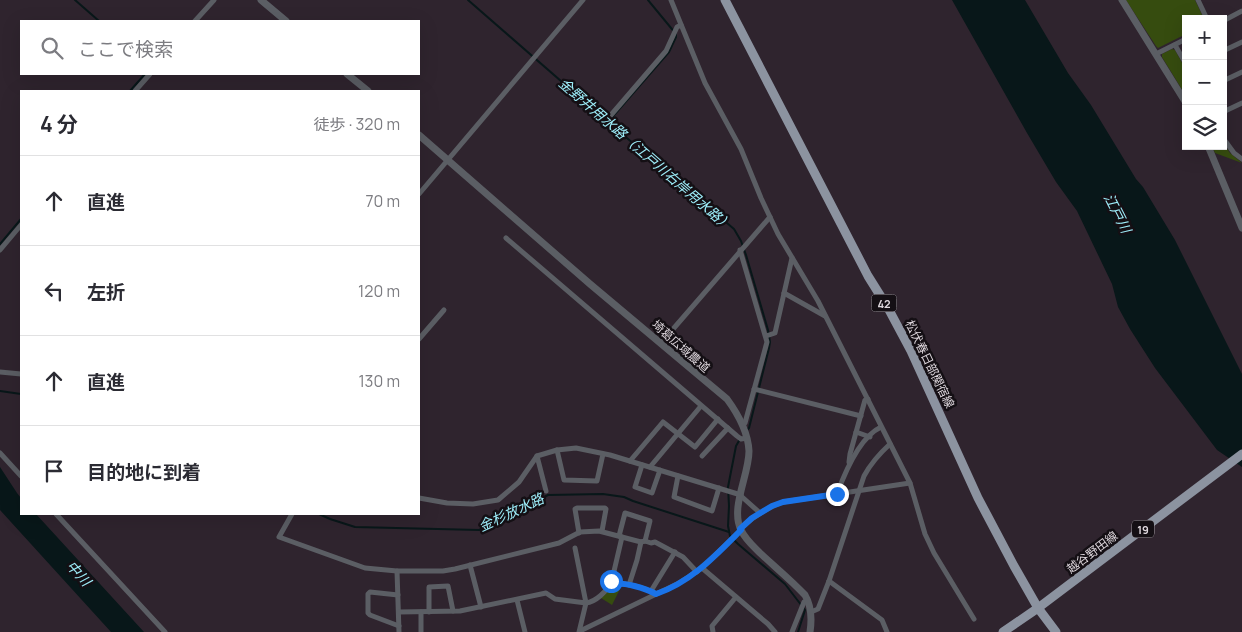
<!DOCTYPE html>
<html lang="ja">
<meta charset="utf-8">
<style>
body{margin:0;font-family:Manrope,"Noto Sans JP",sans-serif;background:#f7f7f7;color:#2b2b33}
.controls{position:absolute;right:15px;top:15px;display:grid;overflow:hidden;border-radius:0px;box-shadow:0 5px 20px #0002}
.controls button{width:45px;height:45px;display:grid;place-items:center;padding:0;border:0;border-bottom:1px solid #e1e1e2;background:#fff;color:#2b2b33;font:25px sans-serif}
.stop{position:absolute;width:15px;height:15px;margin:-11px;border:4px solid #1a73e8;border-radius:50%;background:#fff}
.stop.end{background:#1a73e8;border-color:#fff;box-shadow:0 1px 5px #0008}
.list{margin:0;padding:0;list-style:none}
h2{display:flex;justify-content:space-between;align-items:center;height:65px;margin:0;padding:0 20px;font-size:21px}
h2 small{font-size:16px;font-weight:400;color:#7c7c81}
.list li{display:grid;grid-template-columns:32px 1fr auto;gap:15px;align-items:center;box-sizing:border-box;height:90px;padding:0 20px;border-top:1px solid #e1e1e2}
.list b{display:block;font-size:19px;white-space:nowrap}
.list em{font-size:16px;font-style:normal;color:#7c7c81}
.icon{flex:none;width:28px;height:28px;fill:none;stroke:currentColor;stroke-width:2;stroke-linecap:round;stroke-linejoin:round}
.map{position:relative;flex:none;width:1242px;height:632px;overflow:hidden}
.search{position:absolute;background:#fff;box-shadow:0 5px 20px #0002;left:20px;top:20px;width:400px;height:55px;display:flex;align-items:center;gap:12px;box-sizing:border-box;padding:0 18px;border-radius:0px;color:#7c7c81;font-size:19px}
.panel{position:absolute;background:#fff;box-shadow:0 5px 20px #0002;left:20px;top:90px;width:400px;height:425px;border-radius:0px}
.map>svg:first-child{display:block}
</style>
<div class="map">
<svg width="1242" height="632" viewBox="0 0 1242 632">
<rect width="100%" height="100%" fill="#2f242e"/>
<!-- green -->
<g fill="#364c0f">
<polygon points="1126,0 1195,0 1204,19 1186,19 1186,34 1158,48 1156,46"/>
<polygon points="1172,49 1175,50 1186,70 1186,96 1162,57 1162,54"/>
<polygon points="1223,143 1230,153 1242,163 1215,153 1212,146 1223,146"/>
<polygon points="622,585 612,605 601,598 613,587"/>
</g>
<!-- water -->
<g fill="#081719">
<polygon points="952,0 1025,0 1068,73 1091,105 1136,179 1143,187 1175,240 1242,374 1242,467 1217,450 1155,368 1130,329 1118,307 1112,284 1077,211 1056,182 1027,133"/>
<polygon points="0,467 17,493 21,498 21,514 36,514 144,632 111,632 0,510"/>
</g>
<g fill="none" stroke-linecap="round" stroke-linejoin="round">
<!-- stream -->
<g stroke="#081719" stroke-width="2">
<polyline points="75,0 99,21"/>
<polyline points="468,0 608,122 734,229 741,241 746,255 768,330 770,342 769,348 749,428 746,431"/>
<polyline points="130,91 145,74"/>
<polyline points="608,122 669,52 676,37 676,34 648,0"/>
<polyline points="0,244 21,219"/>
<polyline points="0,391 21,394"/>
<polyline points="740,439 736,446 728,487 729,506 728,526 730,536 738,544 785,584 805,610 798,632"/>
<polyline points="319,514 330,519 355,527 479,530 506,518 548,495 603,494 624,497 633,501 729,532"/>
</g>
<!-- minor -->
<g stroke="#5b5e64" stroke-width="5">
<polyline points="671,0 705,83 741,149 761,198 778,234 818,301 910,483 925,534 934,553 974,619"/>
<polyline points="1198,0 1207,19"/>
<polyline points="195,21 214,0"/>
<polyline points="1223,21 1242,11"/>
<polyline points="1175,45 1186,64"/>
<polyline points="1223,51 1242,42"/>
<polyline points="1156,54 1186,39"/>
<polyline points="1223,81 1242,72"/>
<polyline points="135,91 150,74"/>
<polyline points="1223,112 1242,103"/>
<polyline points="605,122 666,51 677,27 681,25"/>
<polyline points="1223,138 1234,153 1242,159"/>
<polyline points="419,194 583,0"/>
<polyline points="506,238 737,436 741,439 747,438"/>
<polyline points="0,250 21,225"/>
<polyline points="740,250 767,342 745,423 742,425"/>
<polyline points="784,293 825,316"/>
<polyline points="766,336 775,333 792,258"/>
<polyline points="419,339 444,310"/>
<polyline points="661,343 770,217"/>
<polyline points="0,372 21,374"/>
<polyline points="754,389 861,416"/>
<polyline points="856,432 870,437"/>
<polyline points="557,450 564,480 597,481 603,454"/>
<polyline points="0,453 21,476"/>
<polyline points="537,456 546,491"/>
<polyline points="702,456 728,428"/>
<polyline points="630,461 663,422 695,447 718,419"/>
<polyline points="849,462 850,454 865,400 868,399"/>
<polyline points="642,465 635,487 652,493 660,470"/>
<polyline points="650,467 701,406"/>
<polyline points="678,476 674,497 712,511 719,488"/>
<path d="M837,494C845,472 860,437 881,427"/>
<polyline points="741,496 760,513"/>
<polyline points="419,498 447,503 473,504 498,500 519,482 537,456 557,450 576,448 610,455 741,495"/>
<polyline points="56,514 165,632"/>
<polyline points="292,514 279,537 365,568 397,571 443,571 455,569 559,543 580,532 599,531 641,542 645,541 651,543 655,542 683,557 697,572"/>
<path d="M740,529C753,517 766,508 783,502L910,483"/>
<polyline points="579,533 575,509 577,508 605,508 606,509 602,531"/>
<polyline points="619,536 625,513 650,521 645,541"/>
<polyline points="575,548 586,603 579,632"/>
<polyline points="470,565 481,607"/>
<polyline points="702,568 768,624 775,632"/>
<polyline points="397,571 399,632"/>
<polyline points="829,581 882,620 887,632"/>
<polyline points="611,584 622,537"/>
<polyline points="629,585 637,560 641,542"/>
<polyline points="651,591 675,552"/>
<polyline points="398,595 370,592 368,594 368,613 370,615 399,626"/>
<polyline points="517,600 525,632"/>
<path d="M399,612L460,611L546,593L555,599L586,603C596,602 606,591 611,584C623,582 645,587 655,594"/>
<polyline points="429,612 429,587 448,586 453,611"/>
<path d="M811,612L818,609L829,581L864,476C871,463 879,454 890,444"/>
<polyline points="580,631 679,583 702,568 741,530"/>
<polyline points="421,632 421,612"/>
<polyline points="713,632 712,626 736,597"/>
<polyline points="792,632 804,602 808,601"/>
</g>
<!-- tertiary -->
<g stroke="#5b5e64" stroke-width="7">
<polyline points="261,0 286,21"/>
<polyline points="1122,0 1186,103"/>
<polyline points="347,74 368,91"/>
<path d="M419,135L590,284L727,399C738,414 748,431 749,451C749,475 730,508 741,530C745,539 753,546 760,553C775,567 791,580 805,595C812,607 812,619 810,632"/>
<polyline points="1208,146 1242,228"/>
</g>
<!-- primary -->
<g stroke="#8c93a0" stroke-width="9">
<polyline points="725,0 868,276 888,308 911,351 978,498 1014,566 1038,608 1056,632"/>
<polyline points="1003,632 1038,608 1242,454"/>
</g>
</g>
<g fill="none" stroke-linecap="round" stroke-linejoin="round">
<!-- route -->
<path stroke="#1a73e8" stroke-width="6" d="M611,581L612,584C624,582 645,588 656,594C691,582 715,556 741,530L740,529L752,518L772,506L783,502L837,494"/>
</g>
<g text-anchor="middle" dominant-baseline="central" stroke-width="5" stroke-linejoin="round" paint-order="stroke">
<!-- shield labels -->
<g fill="#140f14" stroke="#a19ba1" stroke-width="1">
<rect x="871.5" y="294.5" width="25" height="17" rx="4"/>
<rect x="1132" y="520.5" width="22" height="17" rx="4"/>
</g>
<g font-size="11" font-weight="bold" fill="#ded7dd">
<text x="884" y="303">42</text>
<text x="1143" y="529">19</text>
</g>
<!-- street labels -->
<g font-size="12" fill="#ded7dd" stroke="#140f14">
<text transform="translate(681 346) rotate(41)">埼葛広域農道</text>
<text transform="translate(930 364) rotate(64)">松伏春日部関宿線</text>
<text transform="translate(1092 552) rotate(-37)">越谷野田線</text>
</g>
<!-- water labels -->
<g font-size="14" font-style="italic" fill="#9eeffb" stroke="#140f14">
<text transform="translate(646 154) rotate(41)">金野井用水路（江戸川右岸用水路）</text>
<text transform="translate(1118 213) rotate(63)">江戸川</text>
<text transform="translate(511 512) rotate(-25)">金杉放水路</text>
<text transform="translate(79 573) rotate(48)">中川</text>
</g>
</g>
</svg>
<div class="controls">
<button>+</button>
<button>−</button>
<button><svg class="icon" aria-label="layers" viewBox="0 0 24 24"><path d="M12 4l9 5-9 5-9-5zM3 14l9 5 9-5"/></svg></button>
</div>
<div class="stop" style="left:611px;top:581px"></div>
<div class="stop end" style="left:837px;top:494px"></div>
<div class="search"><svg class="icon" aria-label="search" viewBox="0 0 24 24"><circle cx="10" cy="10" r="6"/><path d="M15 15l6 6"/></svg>ここで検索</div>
<section class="panel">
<h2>4 分<small>徒歩 · 320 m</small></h2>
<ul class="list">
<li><svg class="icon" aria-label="ahead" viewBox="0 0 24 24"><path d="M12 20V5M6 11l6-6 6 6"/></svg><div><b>直進</b></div><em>70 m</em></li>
<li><svg class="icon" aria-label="left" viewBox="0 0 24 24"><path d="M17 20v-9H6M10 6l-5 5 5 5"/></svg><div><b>左折</b></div><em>120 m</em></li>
<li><svg class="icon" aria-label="ahead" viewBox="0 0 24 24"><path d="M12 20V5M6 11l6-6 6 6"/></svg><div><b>直進</b></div><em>130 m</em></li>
<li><svg class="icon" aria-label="arrive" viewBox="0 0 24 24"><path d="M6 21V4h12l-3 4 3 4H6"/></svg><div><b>目的地に到着</b></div></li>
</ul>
</section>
</div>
